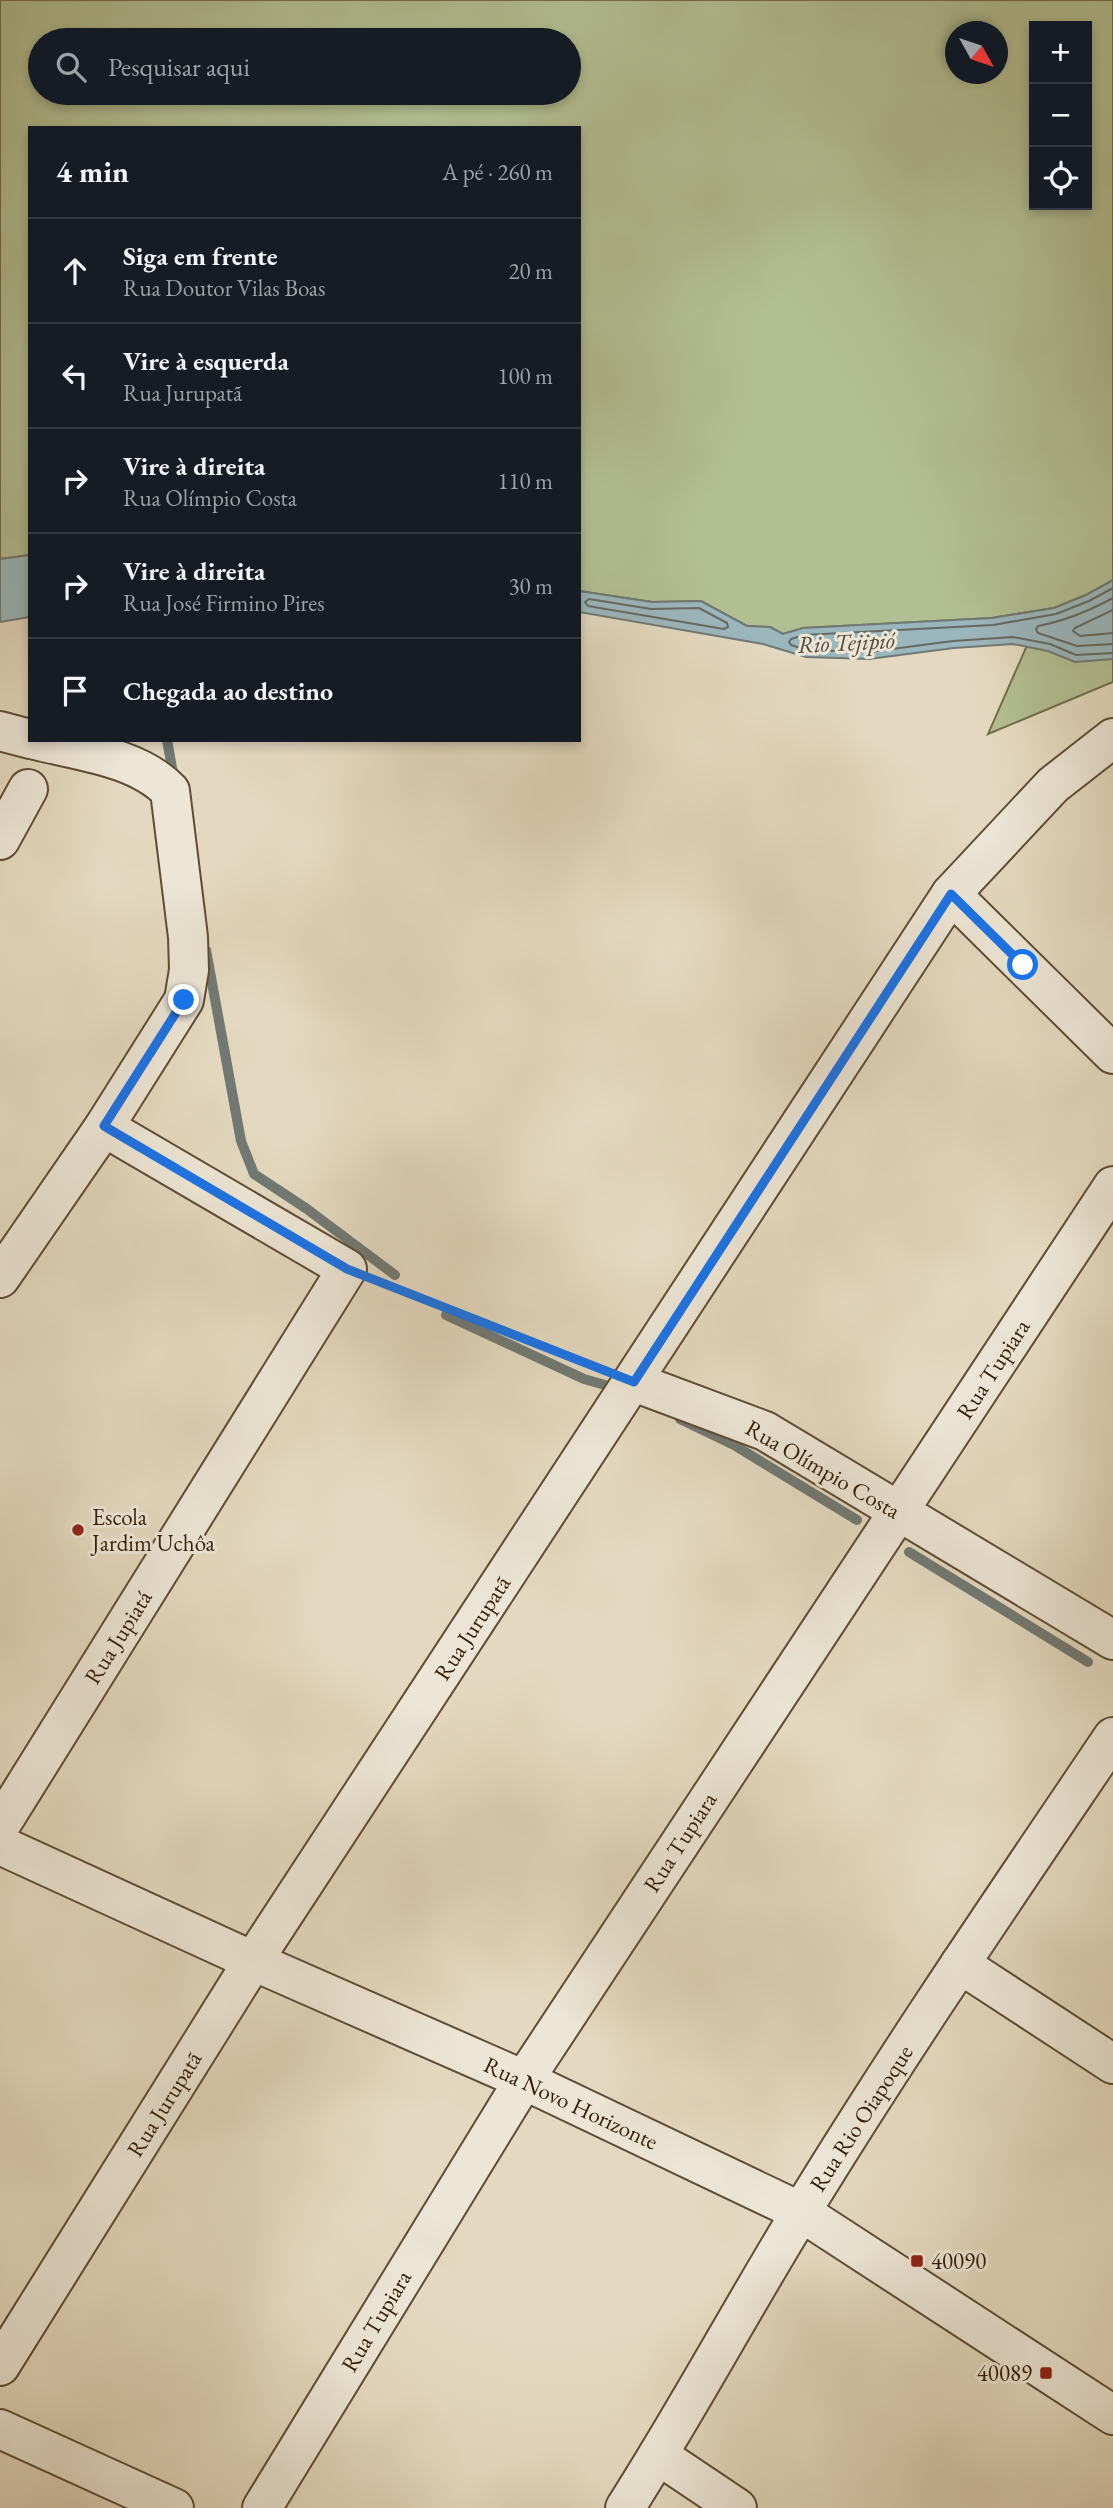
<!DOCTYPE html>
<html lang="pt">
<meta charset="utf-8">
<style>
body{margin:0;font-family:"EB Garamond",serif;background:#242831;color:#f1f3f6}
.controls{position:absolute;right:21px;top:21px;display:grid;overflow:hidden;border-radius:0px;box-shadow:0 4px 10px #0003}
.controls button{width:63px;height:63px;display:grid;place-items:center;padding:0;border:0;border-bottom:2px solid #363941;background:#171b24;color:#f1f3f6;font:35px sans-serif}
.compass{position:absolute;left:945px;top:21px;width:63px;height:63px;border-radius:50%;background:#171b24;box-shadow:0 4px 10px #0003;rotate:130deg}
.stop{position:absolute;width:21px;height:21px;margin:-16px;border:5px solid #1a73e8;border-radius:50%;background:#fff}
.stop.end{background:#1a73e8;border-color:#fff;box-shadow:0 2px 7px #0008}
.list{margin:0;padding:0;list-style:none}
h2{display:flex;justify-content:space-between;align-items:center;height:91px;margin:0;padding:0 28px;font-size:30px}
h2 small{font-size:23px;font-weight:400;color:#9ea1a6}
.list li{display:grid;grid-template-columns:46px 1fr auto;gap:21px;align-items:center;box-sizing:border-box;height:105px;padding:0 28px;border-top:2px solid #363941}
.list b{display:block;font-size:26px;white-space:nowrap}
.list p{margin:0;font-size:23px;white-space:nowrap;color:#9ea1a6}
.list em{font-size:23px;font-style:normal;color:#9ea1a6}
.icon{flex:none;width:38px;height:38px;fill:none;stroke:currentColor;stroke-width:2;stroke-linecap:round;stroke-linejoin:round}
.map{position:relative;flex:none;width:1113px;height:2508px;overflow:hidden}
.search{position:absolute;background:#171b24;box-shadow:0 4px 10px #0003;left:28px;top:28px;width:553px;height:77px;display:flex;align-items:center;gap:18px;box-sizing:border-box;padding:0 24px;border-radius:38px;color:#9ea1a6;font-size:26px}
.panel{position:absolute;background:#171b24;box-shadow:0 4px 10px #0003;left:28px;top:126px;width:553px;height:616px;border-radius:0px}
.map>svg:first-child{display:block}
</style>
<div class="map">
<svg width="1113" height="2508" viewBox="0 0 1113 2508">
<rect width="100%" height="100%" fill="#e4d9c0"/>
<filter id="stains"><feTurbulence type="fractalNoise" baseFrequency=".00286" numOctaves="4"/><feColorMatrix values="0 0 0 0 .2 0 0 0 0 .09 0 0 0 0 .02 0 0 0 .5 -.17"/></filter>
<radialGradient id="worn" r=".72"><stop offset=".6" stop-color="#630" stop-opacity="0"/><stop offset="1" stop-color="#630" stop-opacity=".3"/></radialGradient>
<!-- green -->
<g fill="#b2bf93" stroke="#726e4c" stroke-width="2" fill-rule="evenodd">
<path d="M0,0H1113V580L1086,595L1054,608L992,618L803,628L783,634L770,627L747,626L701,601L652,602L579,591V128H30V555L0,559ZM1034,26H1087V205H1034ZM956,32H998V74H956ZM40,40H569V93H40Z"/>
<polygon points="1113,614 1113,682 988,734 1032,634"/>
</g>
<!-- water -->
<g fill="#9bb7be" stroke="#717974" stroke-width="2">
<polygon points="30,555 30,617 0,622 0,559"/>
<polygon points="1113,580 1113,659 1075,662 1048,651 1013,644 954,648 869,659 806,657 763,644 579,612 579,591 652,602 701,601 747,626 770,627 783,634 803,628 992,618 1054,608 1086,595"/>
</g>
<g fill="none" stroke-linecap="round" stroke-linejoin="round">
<!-- shore -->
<g stroke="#676a62" stroke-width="2">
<polyline points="1113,588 1089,601 1056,614 993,625 804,635 791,639 789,642 791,645 807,650 869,652 953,641 1013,637 1050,644 1076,655 1113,653"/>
<path d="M1113,598C1089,611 1065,621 1038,626L1036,629L1038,633L1077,646L1113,644"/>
<polygon points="589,599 651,609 699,608 727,623 728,627 724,629 588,606 585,602"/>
<polyline points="1113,610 1075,628 1073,631 1080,636 1113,633"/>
</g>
<!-- stream -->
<g stroke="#717974" stroke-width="10">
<polyline points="167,740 174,779"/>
<polyline points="206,950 241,1141 254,1174 307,1209 395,1275"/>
<polyline points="446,1315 584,1379 619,1389"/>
<polyline points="680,1419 734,1445 857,1520"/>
<polyline points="909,1552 1088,1662"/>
</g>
<!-- minor casing -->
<g stroke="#5f4c34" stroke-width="42">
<g id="minor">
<polyline points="0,731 30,739"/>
<polyline points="0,840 28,789"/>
<polyline points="951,894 1113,1054"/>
<path d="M0,1278L104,1127L184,1000L189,970L188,937L170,791C138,757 79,751 35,740"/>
<polyline points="634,1382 765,1431 1113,1640"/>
<polyline points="0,1826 347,1269 104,1127"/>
<polyline points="0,1845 253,1961 524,2080 801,2212 1113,2415"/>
<polyline points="960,1964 1113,2064"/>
<polyline points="0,2366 253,1961 951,894 1053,785 1113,738"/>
<polyline points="0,2429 174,2508"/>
<polyline points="658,2455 737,2508"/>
<polyline points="262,2508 524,2080 1113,1186"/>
<path d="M625,2508C687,2411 741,2310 801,2212C900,2050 1007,1894 1113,1737"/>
</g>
</g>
<!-- path -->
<polyline stroke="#331d06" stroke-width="4.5" stroke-dasharray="2 3.5" stroke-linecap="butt" points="380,1282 597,1367"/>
<!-- minor -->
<use href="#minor" stroke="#ede6d6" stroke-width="38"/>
</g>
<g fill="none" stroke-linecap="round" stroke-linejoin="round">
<!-- route -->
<polyline stroke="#1a73e8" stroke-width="9" points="184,1000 104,1126 347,1269 634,1382 951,894 1023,965"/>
</g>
<!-- markers -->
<g fill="#8f2418" stroke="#ede6d6" stroke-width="2.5">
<circle cx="78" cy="1530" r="7"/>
<rect x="910" y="2254" width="14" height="14" rx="3.5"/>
<rect x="1039" y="2366" width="14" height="14" rx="3.5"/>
</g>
<g text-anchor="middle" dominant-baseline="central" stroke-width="6" stroke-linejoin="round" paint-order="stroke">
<!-- street labels -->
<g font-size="23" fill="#331d06" stroke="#ede6d6">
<text transform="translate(993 1369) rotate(-57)">Rua Tupiara</text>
<text transform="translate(823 1469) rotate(30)">Rua Olímpio Costa</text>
<text transform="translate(472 1628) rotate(-57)">Rua Jurupatã</text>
<text transform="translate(118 1637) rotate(-58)">Rua Jupiatá</text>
<text transform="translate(680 1842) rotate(-57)">Rua Tupiara</text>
<text transform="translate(571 2103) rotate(25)">Rua Novo Horizonte</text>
<text transform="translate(164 2104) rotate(-58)">Rua Jurupatã</text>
<text transform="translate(861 2118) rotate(-57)">Rua Rio Oiapoque</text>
<text transform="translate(376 2321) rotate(-59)">Rua Tupiara</text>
</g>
<!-- poi labels -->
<g font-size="23" fill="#331d06" stroke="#ede6d6" text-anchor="start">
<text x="92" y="1517">Escola<tspan x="92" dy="26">Jardim Uchôa</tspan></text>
<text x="931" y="2261">40090</text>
<text x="1032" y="2373" text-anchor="end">40089</text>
</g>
<!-- water labels -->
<g font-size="24" font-style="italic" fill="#524b3d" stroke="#ede6d6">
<text transform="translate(846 642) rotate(-3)">Rio Tejipió</text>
</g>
</g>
<rect width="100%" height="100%" filter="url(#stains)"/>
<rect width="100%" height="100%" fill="url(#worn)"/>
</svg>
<div class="controls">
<button>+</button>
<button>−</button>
<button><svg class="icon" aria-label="locate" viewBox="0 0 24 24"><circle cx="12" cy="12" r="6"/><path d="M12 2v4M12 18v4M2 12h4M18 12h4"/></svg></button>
</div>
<svg class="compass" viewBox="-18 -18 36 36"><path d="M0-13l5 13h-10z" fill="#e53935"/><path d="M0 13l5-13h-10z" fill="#9ea1a6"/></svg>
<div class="stop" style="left:1023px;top:965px"></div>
<div class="stop end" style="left:184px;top:1000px"></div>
<div class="search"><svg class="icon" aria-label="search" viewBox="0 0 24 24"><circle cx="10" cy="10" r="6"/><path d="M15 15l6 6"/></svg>Pesquisar aqui</div>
<section class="panel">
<h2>4 min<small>A pé · 260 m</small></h2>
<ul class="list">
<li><svg class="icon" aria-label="ahead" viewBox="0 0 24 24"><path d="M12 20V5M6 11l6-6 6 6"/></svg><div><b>Siga em frente</b><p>Rua Doutor Vilas Boas</p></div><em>20 m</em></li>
<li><svg class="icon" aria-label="left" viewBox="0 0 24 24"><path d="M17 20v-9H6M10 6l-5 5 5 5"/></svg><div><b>Vire à esquerda</b><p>Rua Jurupatã</p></div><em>100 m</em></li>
<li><svg class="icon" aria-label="right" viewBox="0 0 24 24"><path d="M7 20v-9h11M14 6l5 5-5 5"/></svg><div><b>Vire à direita</b><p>Rua Olímpio Costa</p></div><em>110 m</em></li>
<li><svg class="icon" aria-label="right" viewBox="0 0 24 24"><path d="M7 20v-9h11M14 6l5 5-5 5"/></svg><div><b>Vire à direita</b><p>Rua José Firmino Pires</p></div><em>30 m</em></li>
<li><svg class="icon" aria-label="arrive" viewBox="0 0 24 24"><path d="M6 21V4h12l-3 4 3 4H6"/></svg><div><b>Chegada ao destino</b></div></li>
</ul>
</section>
</div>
